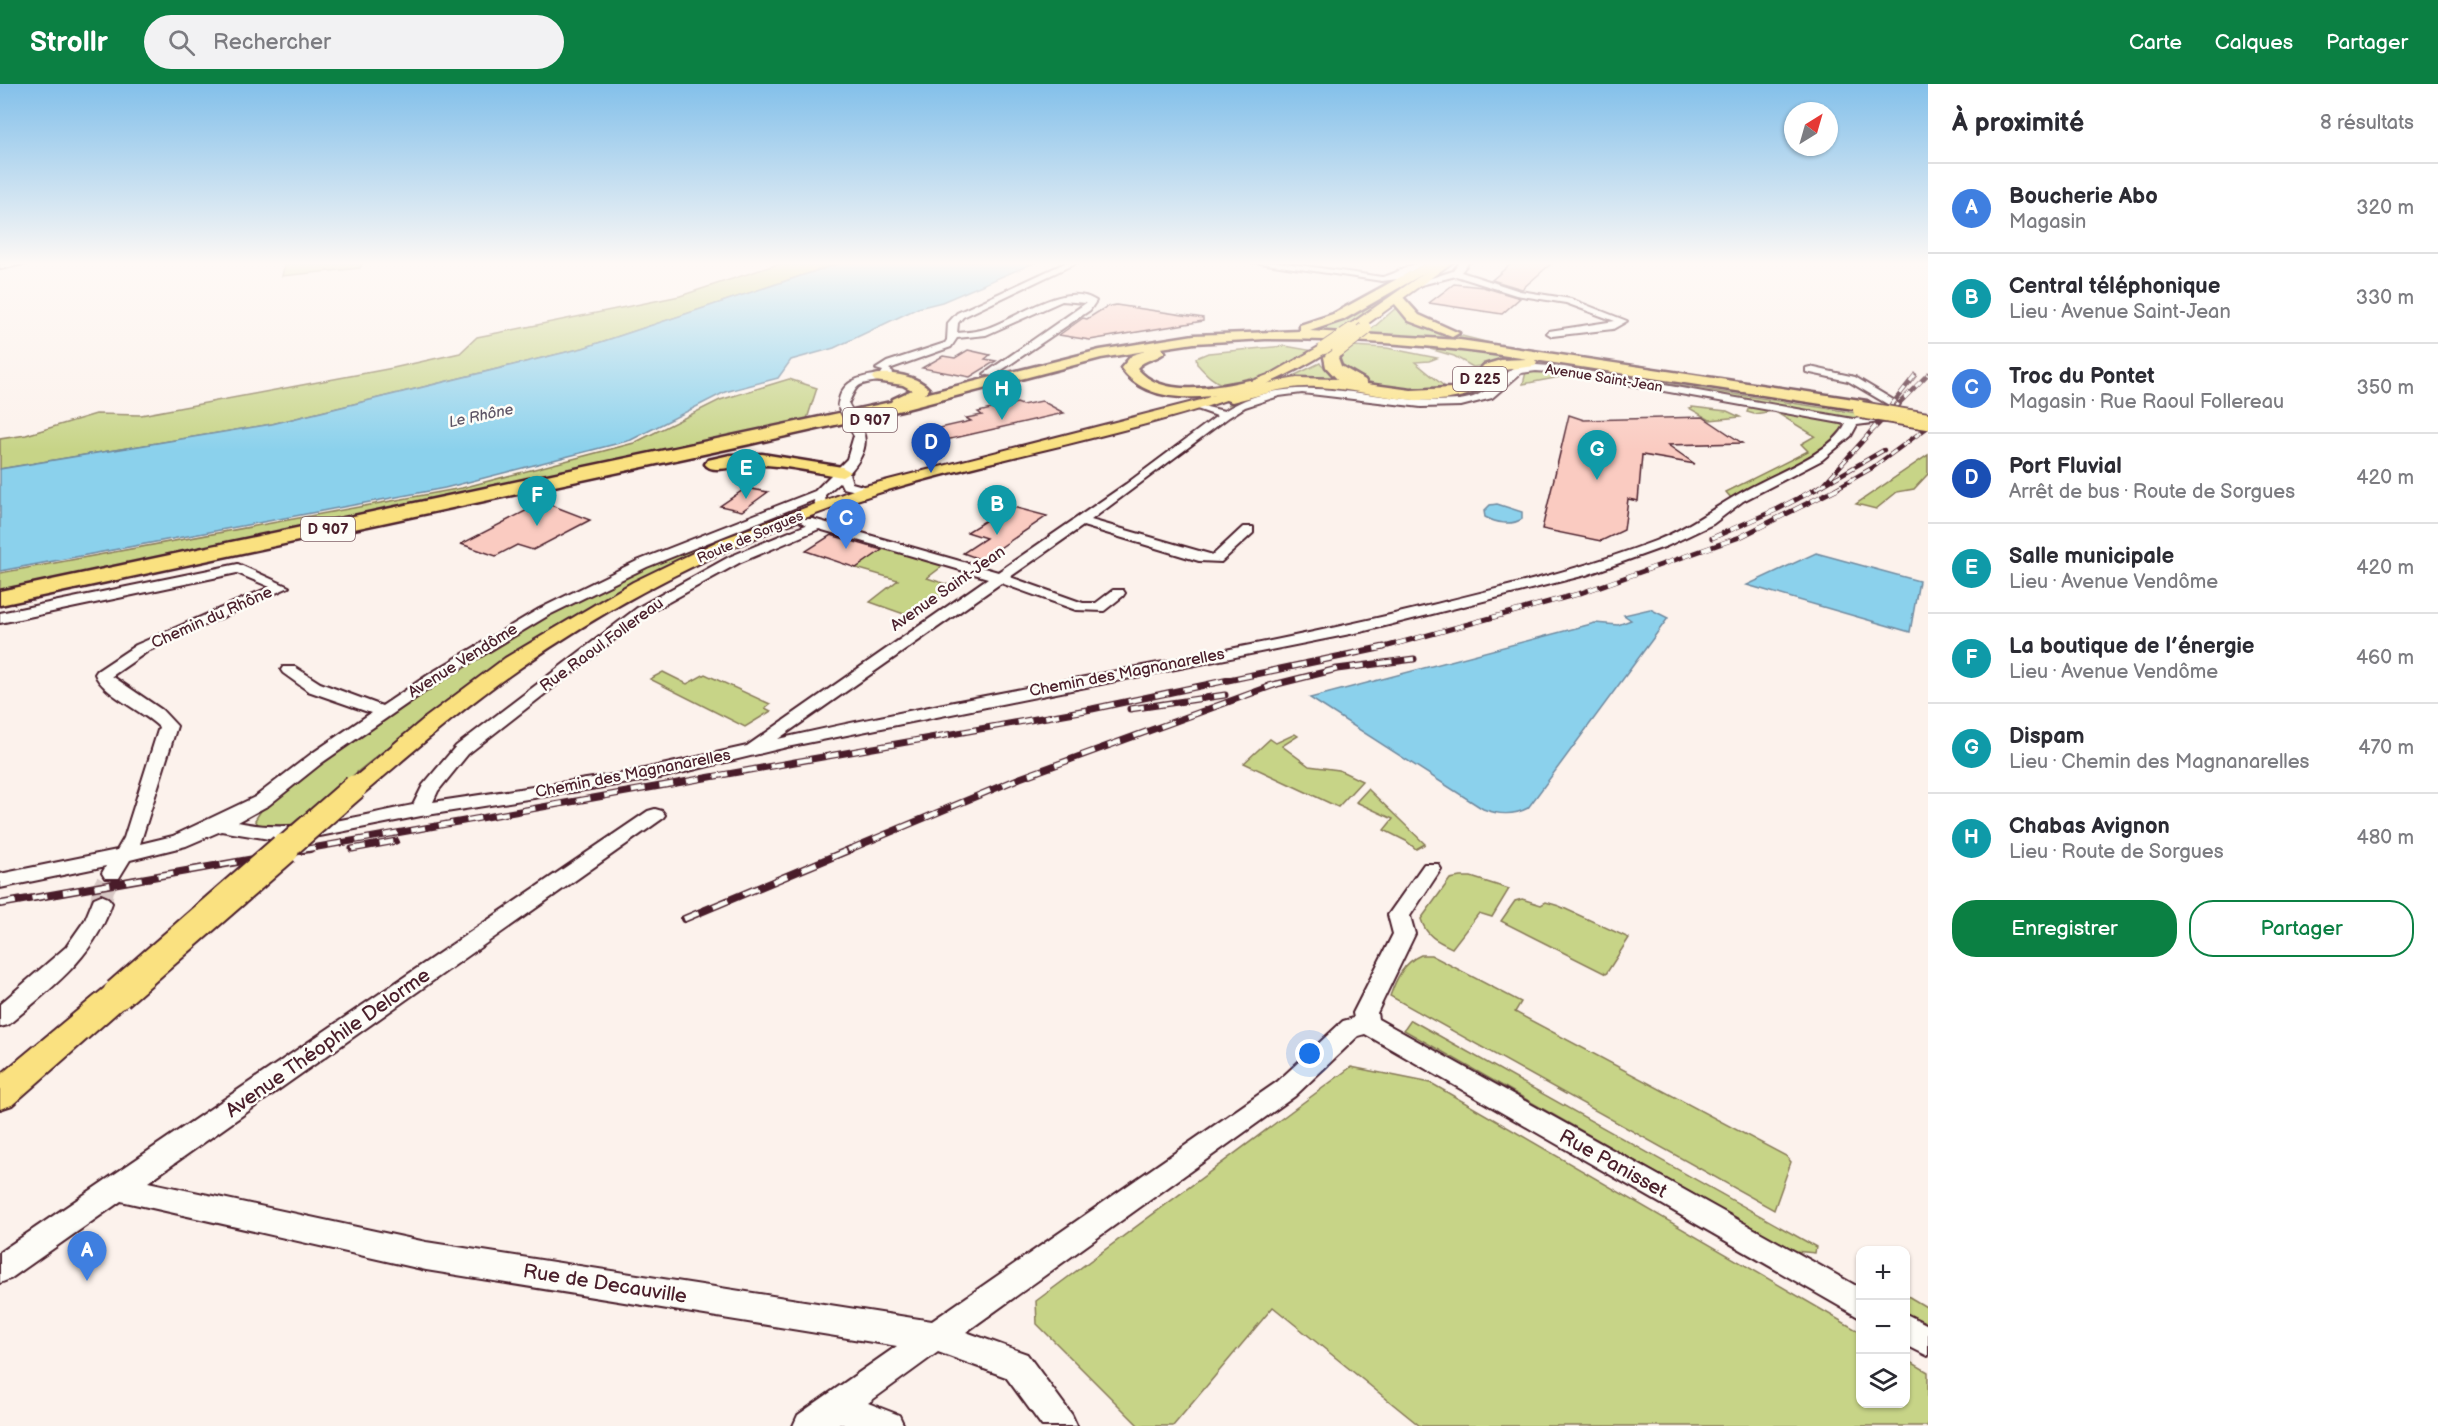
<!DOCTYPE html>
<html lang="fr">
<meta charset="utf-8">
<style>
body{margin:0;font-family:"Balsamiq Sans",sans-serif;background:#f2f2f3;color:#2b2b33}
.controls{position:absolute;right:18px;bottom:18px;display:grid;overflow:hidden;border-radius:12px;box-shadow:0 2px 4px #0004}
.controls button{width:54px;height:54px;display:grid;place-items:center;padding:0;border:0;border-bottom:2px solid #e1e1e2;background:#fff;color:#2b2b33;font:30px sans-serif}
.compass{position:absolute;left:1784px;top:18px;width:54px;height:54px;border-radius:50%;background:#fff;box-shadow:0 2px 4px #0004;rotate:37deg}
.you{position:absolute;left:1310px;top:970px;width:21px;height:21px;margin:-15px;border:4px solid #fff;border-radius:50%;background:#1a73e8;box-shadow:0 0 0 9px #1a73e833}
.badge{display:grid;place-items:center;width:39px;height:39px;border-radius:50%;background:#0b8043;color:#fff;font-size:20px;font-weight:700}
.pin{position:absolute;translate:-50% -50px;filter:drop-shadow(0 2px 3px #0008)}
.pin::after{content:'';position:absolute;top:32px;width:21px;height:18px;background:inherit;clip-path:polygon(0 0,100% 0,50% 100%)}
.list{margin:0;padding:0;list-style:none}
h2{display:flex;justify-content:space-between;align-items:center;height:78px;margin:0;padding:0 24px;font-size:26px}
h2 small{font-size:20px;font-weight:400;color:#7c7c81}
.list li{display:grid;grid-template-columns:39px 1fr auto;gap:18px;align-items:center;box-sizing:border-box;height:90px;padding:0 24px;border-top:2px solid #e1e1e2}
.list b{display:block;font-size:22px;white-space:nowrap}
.list p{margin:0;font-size:20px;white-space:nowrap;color:#7c7c81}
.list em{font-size:20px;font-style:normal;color:#7c7c81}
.actions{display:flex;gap:12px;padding:18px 24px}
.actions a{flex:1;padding:14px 0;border:2px solid #0b8043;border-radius:24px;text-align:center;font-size:21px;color:#0b8043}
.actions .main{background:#0b8043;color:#fff}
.icon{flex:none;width:33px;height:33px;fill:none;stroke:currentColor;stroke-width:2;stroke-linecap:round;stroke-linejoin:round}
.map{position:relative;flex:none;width:1928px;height:1342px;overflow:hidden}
header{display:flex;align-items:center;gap:36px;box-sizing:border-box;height:84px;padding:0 30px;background:#0b8043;color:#fff}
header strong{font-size:28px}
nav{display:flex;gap:33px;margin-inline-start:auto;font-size:21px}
.search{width:420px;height:54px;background:#f2f2f3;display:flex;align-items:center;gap:15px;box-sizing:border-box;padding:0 21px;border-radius:33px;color:#7c7c81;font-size:22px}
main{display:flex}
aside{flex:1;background:#fff}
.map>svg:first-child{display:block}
</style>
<header>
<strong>Strollr</strong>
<div class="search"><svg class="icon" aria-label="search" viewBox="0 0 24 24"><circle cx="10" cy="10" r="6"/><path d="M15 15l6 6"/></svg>Rechercher</div>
<nav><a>Carte</a><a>Calques</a><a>Partager</a></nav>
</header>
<main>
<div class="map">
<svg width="1928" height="1342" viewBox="0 0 1928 1342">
<rect width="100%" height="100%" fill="#fcf2ec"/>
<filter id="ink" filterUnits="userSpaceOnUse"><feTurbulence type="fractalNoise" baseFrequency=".0167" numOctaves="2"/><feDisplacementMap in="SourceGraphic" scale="12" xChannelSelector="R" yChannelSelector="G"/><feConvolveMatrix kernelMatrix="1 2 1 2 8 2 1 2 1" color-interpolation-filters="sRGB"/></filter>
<g filter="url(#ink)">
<!-- green -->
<g fill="#c7d487" stroke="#887a59" stroke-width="1.5">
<polygon points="285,178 363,178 360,184 282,192"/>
<polygon points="784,178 843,178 583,264 272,340 0,385 0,355 26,351 96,330 141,331 393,284 460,269 477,253 680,212"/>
<polygon points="1408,199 1335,249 1297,248 1327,242"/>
<polygon points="1396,224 1442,247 1502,262 1366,250"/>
<path d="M1285,262L1314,267C1293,278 1246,309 1222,300C1211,296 1205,288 1197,280L1196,274L1208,269Z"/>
<path d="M1352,262L1387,264L1437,274L1429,277L1415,278L1444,302C1409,309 1368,304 1340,282L1339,276L1344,265Z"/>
<polygon points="1435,264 1526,275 1473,283 1454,272 1430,265"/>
<polygon points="1320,279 1339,297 1289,294"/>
<path d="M1527,280L1574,285L1876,332L1869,335L1843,333L1519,282L1498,292C1492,319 1448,318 1426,318L1306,304L1276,306L1228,321L1271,305L1303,299L1379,310L1471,307L1481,303L1491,287Z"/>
<polygon points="1526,288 1576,290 1523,300"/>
<polygon points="789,295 817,304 807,335 0,506 0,489 462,404 634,359 720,316"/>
<path d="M1750,321L1829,335L1844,342C1820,378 1769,395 1732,415L1726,408L1808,367L1801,360L1815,352L1774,327L1754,330L1747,328Z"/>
<polygon points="1692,323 1727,327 1740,333 1710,336 1689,324"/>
<polygon points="1928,371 1928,390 1914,405 1897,408 1876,425 1856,420"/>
<polygon points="756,439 761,440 621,505 512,570 450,614 287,744 260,743 255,736 262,725 284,705 424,604 553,527 652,479 661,478"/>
<polygon points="885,463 944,481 927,494 955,503 912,533 870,518 898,496 856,484"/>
<polygon points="663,588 687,600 705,590 770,620 765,624 771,627 745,643 650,595"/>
<polygon points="1295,650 1298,652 1282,662 1309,682 1339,686 1362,697 1338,723 1244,679 1270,655 1276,659"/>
<polygon points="1368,705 1425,760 1416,765 1406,757 1384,746 1393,735 1356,718"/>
<path d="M1460,793H1471L1509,805L1492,833L1479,829L1452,864C1437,857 1426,852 1421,835L1450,795Z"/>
<polygon points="1522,815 1541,821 1546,818 1559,822 1629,854 1606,890 1501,837 1515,817"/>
<path d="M1421,871H1431L1521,918L1515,928L1786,1072L1791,1078L1774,1126L1390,912C1396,895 1404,878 1421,871Z"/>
<polygon points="1411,936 1816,1163 1815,1169 1794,1167 1404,946"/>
<polygon points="1351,983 1431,999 1860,1248 1860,1320 1906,1320 1906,1275 1928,1288 1928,1342 1420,1342 1273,1223 1173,1342 1139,1342 1037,1240 1036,1217"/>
<polygon points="1906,1211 1928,1224 1928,1242 1906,1229"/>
</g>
<!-- water -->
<g fill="#8bd1ec" stroke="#718a9f" stroke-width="1.5">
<polygon points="843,178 1036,178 942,218 918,224 834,264 791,276 778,294 725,308 631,356 445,404 0,487 0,385 272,340 583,264"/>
<path d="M1497,420L1522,428V435C1511,442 1496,439 1485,433L1484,427L1490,421Z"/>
<polygon points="1816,469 1919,497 1910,548 1747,501"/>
<path d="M1650,525L1668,534L1528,724C1513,732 1499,731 1483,725L1310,614L1595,539L1618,541L1631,536L1624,531Z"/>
</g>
<!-- building -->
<g fill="#facbc1" stroke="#4a1f2b" stroke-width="1.5">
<polygon points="1513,178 1553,178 1522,205 1492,196"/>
<polygon points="1454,200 1483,203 1520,214 1502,230 1429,219"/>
<polygon points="1116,221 1203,234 1203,237 1090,256 1059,251 1083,234 1087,235 1106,223"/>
<polygon points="968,266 990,271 985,275 996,277 970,293 922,284 943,272 955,274"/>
<polygon points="1042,317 1064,329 946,356 931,346 971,337 966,334 982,331 978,328 1017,319 1022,321"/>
<polygon points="1569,331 1584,336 1703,333 1742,359 1668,361 1695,380 1642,371 1638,417 1628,415 1624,446 1601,457 1542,445"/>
<polygon points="746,404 768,408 742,427 720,422"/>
<polygon points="543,418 590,436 533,466 517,461 496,472 461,460"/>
<polygon points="1009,422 1047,432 982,476 963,469 986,454 967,448"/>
<polygon points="831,451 882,466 856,484 806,467"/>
</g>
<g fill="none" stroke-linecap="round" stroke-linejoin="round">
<!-- minor-tunnel -->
<polyline stroke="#d8c8c5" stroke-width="22" stroke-dasharray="22 11" stroke-linecap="butt" points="101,819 103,805 112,789"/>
<!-- minor casing -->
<g stroke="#4a1f2b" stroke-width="4">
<g id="minor">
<polygon points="12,178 32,178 0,185 0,181"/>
<path d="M1067,178H1078L963,233L958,239L957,249C965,248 973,248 981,246C1014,238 1063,195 1096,217L1090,226L993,292L984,290L1086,219L1062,217L986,251L957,254L951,263L889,285L893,288L888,295C858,302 859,294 847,323L838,321C841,296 859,293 881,290L883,287L876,285L887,278L945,259L947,256L948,239L957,229Z"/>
<path d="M1253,178H1278L1382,193C1398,190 1410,178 1427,178L1398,195L1382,197Z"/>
<polygon points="1460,178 1469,178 1461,188 1520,207 1571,215 1627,237 1613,245 1552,252 1547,249 1549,247 1615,237 1566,219 1516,211 1456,192 1417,202 1413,200 1453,187"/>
<path d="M1536,281L1564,283L1853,335L1881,332L1889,321L1848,297L1806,288V284L1810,283L1855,293L1900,320L1888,337L1857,341L1851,352L1822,376L1743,417L1713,440L1667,462L1586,491L1365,547L787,663L660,694L421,732L320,752L269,755L221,747L186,762L130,776L119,794H105L102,789L106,782L0,804V790L117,766L124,754L159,643C143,627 101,609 95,590L97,587L136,561L270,503L237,489L0,539V529L238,480L289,503L148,567L112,592L162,626L177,642L140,760L173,752L255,713L311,670L371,629L308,607L283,589L281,586L283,583H295L320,599L382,622L431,589L539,525L637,477L815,407L847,375L855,348H863C869,363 859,378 849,389L852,399L870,404V410L843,404L840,398L825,411L826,423H816L814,416L647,483L549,531L443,595L323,678L269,721L238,738C295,751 357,732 413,721L423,701L456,662L637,524L729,473L806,441L801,438L803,435H813L998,488L1126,400L1217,332L1194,324V320L1224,327C1299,280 1377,323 1459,316C1487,313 1492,298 1513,285C1519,281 1529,282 1536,281ZM1536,287L1564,289L1846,340C1832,368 1781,387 1753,402C1720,419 1691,443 1655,457C1583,485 1508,502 1432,521C1216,574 995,605 778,655L1001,499L1076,526L1104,527L1123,512L1125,509L1123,506H1113L1096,519H1083L1010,493L1083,442L1199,477L1221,478L1253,449V443H1243L1213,471L1091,436L1229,333L1245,323L1279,312L1302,309L1421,323L1461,322L1492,314L1521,289ZM819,445L988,494L747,662L626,689L433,718L438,707L468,670L647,530L739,479Z"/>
<polygon points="655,725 662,727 665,731 662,735 148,1098 426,1158 932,1237 1277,998 1343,937 1354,934 1353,929 1393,850 1388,831 1424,780 1438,780 1441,785 1410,832 1415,850 1377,929 1378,935 1860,1204 1860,1234 1365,950 1358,952 1295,1012 966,1248 1027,1270 1072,1331 1077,1342 1042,1342 1006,1293 938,1268 868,1319 899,1331 904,1342 846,1342 840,1339 836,1342 793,1342 798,1331 897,1262 426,1186 121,1117 10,1195 0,1199 0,1168 648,727"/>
<path d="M101,811L108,814L112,819C94,874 50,905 8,941L0,943V920L66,863L85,836L94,814Z"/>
<polygon points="1906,1230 1928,1241 1928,1272 1906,1261"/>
</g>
</g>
<!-- major casing -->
<g stroke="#4a1f2b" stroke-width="4">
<g id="major">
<polygon points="1440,178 1453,178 1356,248 1348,248 1348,242"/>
<path d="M1324,260L1330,264L1329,267C1265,308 1196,327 1123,346C1040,368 955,385 872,411C747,450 628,509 520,584C465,622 415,666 364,709L355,711L346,709L343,703L425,634L505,574L633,498L722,455L861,403L1201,316L1273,289Z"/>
<polygon points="118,898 129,902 133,910 129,918 12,1021 0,1025 0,991 107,902"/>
</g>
</g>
<!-- highway casing -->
<g stroke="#4a1f2b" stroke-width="5">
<g id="highway">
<path d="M1428,178H1444L1343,236L1310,247L1460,256L1867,317L1875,322L1867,327L1535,276L1537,279L1535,282L1495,287C1486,293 1484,304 1472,309C1423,328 1368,305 1318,303C1288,301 1260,311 1232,318L1226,316L1224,313L1226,310C1190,316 1144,317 1121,284L1132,271L1145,267L1101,274L906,325L750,360L0,521V507L891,318L893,315L912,306L903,301L875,297L872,294L875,291C891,287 918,292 929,305L925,310L1100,266L1194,251L1300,247V241L1333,230ZM1265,255C1353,255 1440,261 1527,275L1501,276L1484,281L1468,298L1452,304L1411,306L1367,300L1365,296L1341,282L1338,274L1346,265L1339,261L1334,262L1324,273L1326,283L1337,295L1297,294L1258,301L1250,296C1217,303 1161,315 1137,284C1145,274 1157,276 1165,268L1161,264L1194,259Z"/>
<polygon points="1396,210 1401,211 1419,231 1459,249 1452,253 1409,237 1390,214"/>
<path d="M762,370L842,383L851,388L842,393C810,387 777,379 745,381C734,382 712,390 705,380L708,376L730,371Z"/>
</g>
</g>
<!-- minor -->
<use href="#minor" fill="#fdfcf7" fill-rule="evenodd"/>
<!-- major -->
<use href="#major" fill="#fae180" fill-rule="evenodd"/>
<!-- highway -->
<use href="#highway" fill="#fae180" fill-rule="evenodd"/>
<!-- rail-far3 casing -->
<g stroke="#4a1f2b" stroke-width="4.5">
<g id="rail-far3">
<polyline points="1915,291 1868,351 1928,290"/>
<polyline points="1868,351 1823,401 1884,366"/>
<polyline points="1815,405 1823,401"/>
<polyline points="1835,405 1872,384 1928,343"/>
</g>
</g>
<!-- rail-far2 casing -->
<g stroke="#4a1f2b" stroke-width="5">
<g id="rail-far2">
<polyline points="1712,454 1778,425 1818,404"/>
<polyline points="1377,565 1578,510 1740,453 1838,404"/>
</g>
</g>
<!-- rail-far1 casing -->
<g stroke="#4a1f2b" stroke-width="7">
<g id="rail-far1">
<polyline points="1269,602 1337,585 1414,575"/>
<polyline points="1130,625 1225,611"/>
<polyline points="352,765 396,757"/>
<polyline points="301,766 1092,625 1384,563"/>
<polyline points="848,766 1020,694 1277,600"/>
</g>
</g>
<!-- rail casing -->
<g stroke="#4a1f2b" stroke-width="8">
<g id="rail">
<polyline points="0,820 310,765"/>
<polyline points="684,835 851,765"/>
</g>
</g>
<!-- rail-far3 -->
<use href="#rail-far3" stroke="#fdfcf7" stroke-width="3" stroke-dasharray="8" stroke-linecap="butt"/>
<!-- rail-far2 -->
<use href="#rail-far2" stroke="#fdfcf7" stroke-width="4" stroke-dasharray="10" stroke-linecap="butt"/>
<!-- rail-far1 -->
<use href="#rail-far1" stroke="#fdfcf7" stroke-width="4.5" stroke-dasharray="14" stroke-linecap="butt"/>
<!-- rail -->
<use href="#rail" stroke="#fdfcf7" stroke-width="5" stroke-dasharray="16" stroke-linecap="butt"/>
<!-- minor-bridge casing -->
<g stroke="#4a1f2b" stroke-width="14" stroke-linecap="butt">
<polyline id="minor-bridge" points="843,321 859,350"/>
</g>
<!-- major-bridge-far2 casing -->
<g stroke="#4a1f2b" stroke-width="14" stroke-linecap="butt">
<polyline id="major-bridge-far2" points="1324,264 1352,245"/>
</g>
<!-- major-bridge-far1 casing -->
<g stroke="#4a1f2b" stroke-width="28" stroke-linecap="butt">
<polyline id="major-bridge-far1" points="283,766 355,703"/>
</g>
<!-- major-bridge casing -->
<g stroke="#4a1f2b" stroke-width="34" stroke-linecap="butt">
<polyline id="major-bridge" points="118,910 284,765"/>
</g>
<!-- highway-bridge-far1 casing -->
<g stroke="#4a1f2b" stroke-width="16" stroke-linecap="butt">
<polyline id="highway-bridge-far1" points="1339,265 1365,245"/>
</g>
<!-- highway-bridge casing -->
<g stroke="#4a1f2b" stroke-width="20" stroke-linecap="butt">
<polyline id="highway-bridge" points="1861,326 1928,337"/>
</g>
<!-- minor-bridge -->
<use href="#minor-bridge" stroke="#fdfcf7" stroke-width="11"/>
<!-- major-bridge-far2 -->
<use href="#major-bridge-far2" stroke="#fae180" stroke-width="12"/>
<!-- major-bridge-far1 -->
<use href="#major-bridge-far1" stroke="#fae180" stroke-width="24"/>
<!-- major-bridge -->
<use href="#major-bridge" stroke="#fae180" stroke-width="30"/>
<!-- highway-bridge-far1 -->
<use href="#highway-bridge-far1" stroke="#fae180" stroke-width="14"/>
<!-- highway-bridge -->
<use href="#highway-bridge" stroke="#fae180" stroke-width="16"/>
</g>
</g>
<!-- sky -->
<linearGradient id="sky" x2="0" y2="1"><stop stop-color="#83c0ea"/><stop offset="0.49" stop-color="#fef9f6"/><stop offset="1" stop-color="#fef9f6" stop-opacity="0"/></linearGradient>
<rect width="1928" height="366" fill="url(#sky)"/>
<g text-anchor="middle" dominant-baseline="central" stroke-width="5" stroke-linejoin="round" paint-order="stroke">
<!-- far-street labels -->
<g font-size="14" fill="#4a1f2b" stroke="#fdfcf7">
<text transform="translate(1604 294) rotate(9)">Avenue Saint-Jean</text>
<text transform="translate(750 453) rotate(-23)">Route de Sorgues</text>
</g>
<!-- shield labels -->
<g fill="#fdfcf7" stroke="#806168" stroke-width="1.5">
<rect x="1453" y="283" width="54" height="24" rx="4.5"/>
<rect x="843" y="324" width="54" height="24" rx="4.5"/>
<rect x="301" y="433" width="54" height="24" rx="4.5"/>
</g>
<g font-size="15" font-weight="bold" fill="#4a1f2b">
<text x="1480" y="295">D 225</text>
<text x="870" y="336">D 907</text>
<text x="328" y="445">D 907</text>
</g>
<!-- far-water labels -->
<g font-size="15" font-style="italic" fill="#5e5465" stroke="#fdfcf7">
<text transform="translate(481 332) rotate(-12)">Le Rhône</text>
</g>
<!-- street labels -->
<g font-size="16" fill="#4a1f2b" stroke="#fdfcf7">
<text transform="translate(948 505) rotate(-35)">Avenue Saint-Jean</text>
<text transform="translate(212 534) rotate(-24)">Chemin du Rhône</text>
<text transform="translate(602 561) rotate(-36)">Rue Raoul Follereau</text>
<text transform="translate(463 577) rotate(-32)">Avenue Vendôme</text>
<text transform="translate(1127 589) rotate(-11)">Chemin des Magnanarelles</text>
<text transform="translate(633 690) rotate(-11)">Chemin des Magnanarelles</text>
</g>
<!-- near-street labels -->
<g font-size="20" fill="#4a1f2b" stroke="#fdfcf7">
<text transform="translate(328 959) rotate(-35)">Avenue Théophile Delorme</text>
<text transform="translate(1613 1080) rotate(29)">Rue Panisset</text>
<text transform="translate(605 1200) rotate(9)">Rue de Decauville</text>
</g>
</g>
</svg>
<div class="controls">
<button>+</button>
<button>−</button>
<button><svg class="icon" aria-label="layers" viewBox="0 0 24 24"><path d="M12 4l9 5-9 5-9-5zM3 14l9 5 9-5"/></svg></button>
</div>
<svg class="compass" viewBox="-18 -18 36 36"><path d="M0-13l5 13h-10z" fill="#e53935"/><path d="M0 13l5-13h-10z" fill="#7c7c81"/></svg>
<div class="you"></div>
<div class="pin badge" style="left:87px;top:1197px;background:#3f7fe0">A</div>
<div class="pin badge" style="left:997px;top:451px;background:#0f9aa8">B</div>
<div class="pin badge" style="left:846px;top:465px;background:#3f7fe0">C</div>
<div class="pin badge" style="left:931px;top:389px;background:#1a4fb4">D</div>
<div class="pin badge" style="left:746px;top:415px;background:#0f9aa8">E</div>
<div class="pin badge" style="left:537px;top:442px;background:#0f9aa8">F</div>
<div class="pin badge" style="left:1597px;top:396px;background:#0f9aa8">G</div>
<div class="pin badge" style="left:1002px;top:336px;background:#0f9aa8">H</div>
</div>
<aside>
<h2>À proximité<small>8 résultats</small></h2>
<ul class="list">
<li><span class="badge" style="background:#3f7fe0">A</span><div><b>Boucherie Abo</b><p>Magasin</p></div><em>320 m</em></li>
<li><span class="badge" style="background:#0f9aa8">B</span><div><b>Central téléphonique</b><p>Lieu · Avenue Saint-Jean</p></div><em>330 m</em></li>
<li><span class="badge" style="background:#3f7fe0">C</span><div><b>Troc du Pontet</b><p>Magasin · Rue Raoul Follereau</p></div><em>350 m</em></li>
<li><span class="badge" style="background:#1a4fb4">D</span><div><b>Port Fluvial</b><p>Arrêt de bus · Route de Sorgues</p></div><em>420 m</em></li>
<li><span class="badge" style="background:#0f9aa8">E</span><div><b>Salle municipale</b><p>Lieu · Avenue Vendôme</p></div><em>420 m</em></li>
<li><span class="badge" style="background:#0f9aa8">F</span><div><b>La boutique de l’énergie</b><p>Lieu · Avenue Vendôme</p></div><em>460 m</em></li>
<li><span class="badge" style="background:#0f9aa8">G</span><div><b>Dispam</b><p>Lieu · Chemin des Magnanarelles</p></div><em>470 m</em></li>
<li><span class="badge" style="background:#0f9aa8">H</span><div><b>Chabas Avignon</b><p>Lieu · Route de Sorgues</p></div><em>480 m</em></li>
</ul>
<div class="actions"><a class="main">Enregistrer</a><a>Partager</a></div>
</aside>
</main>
